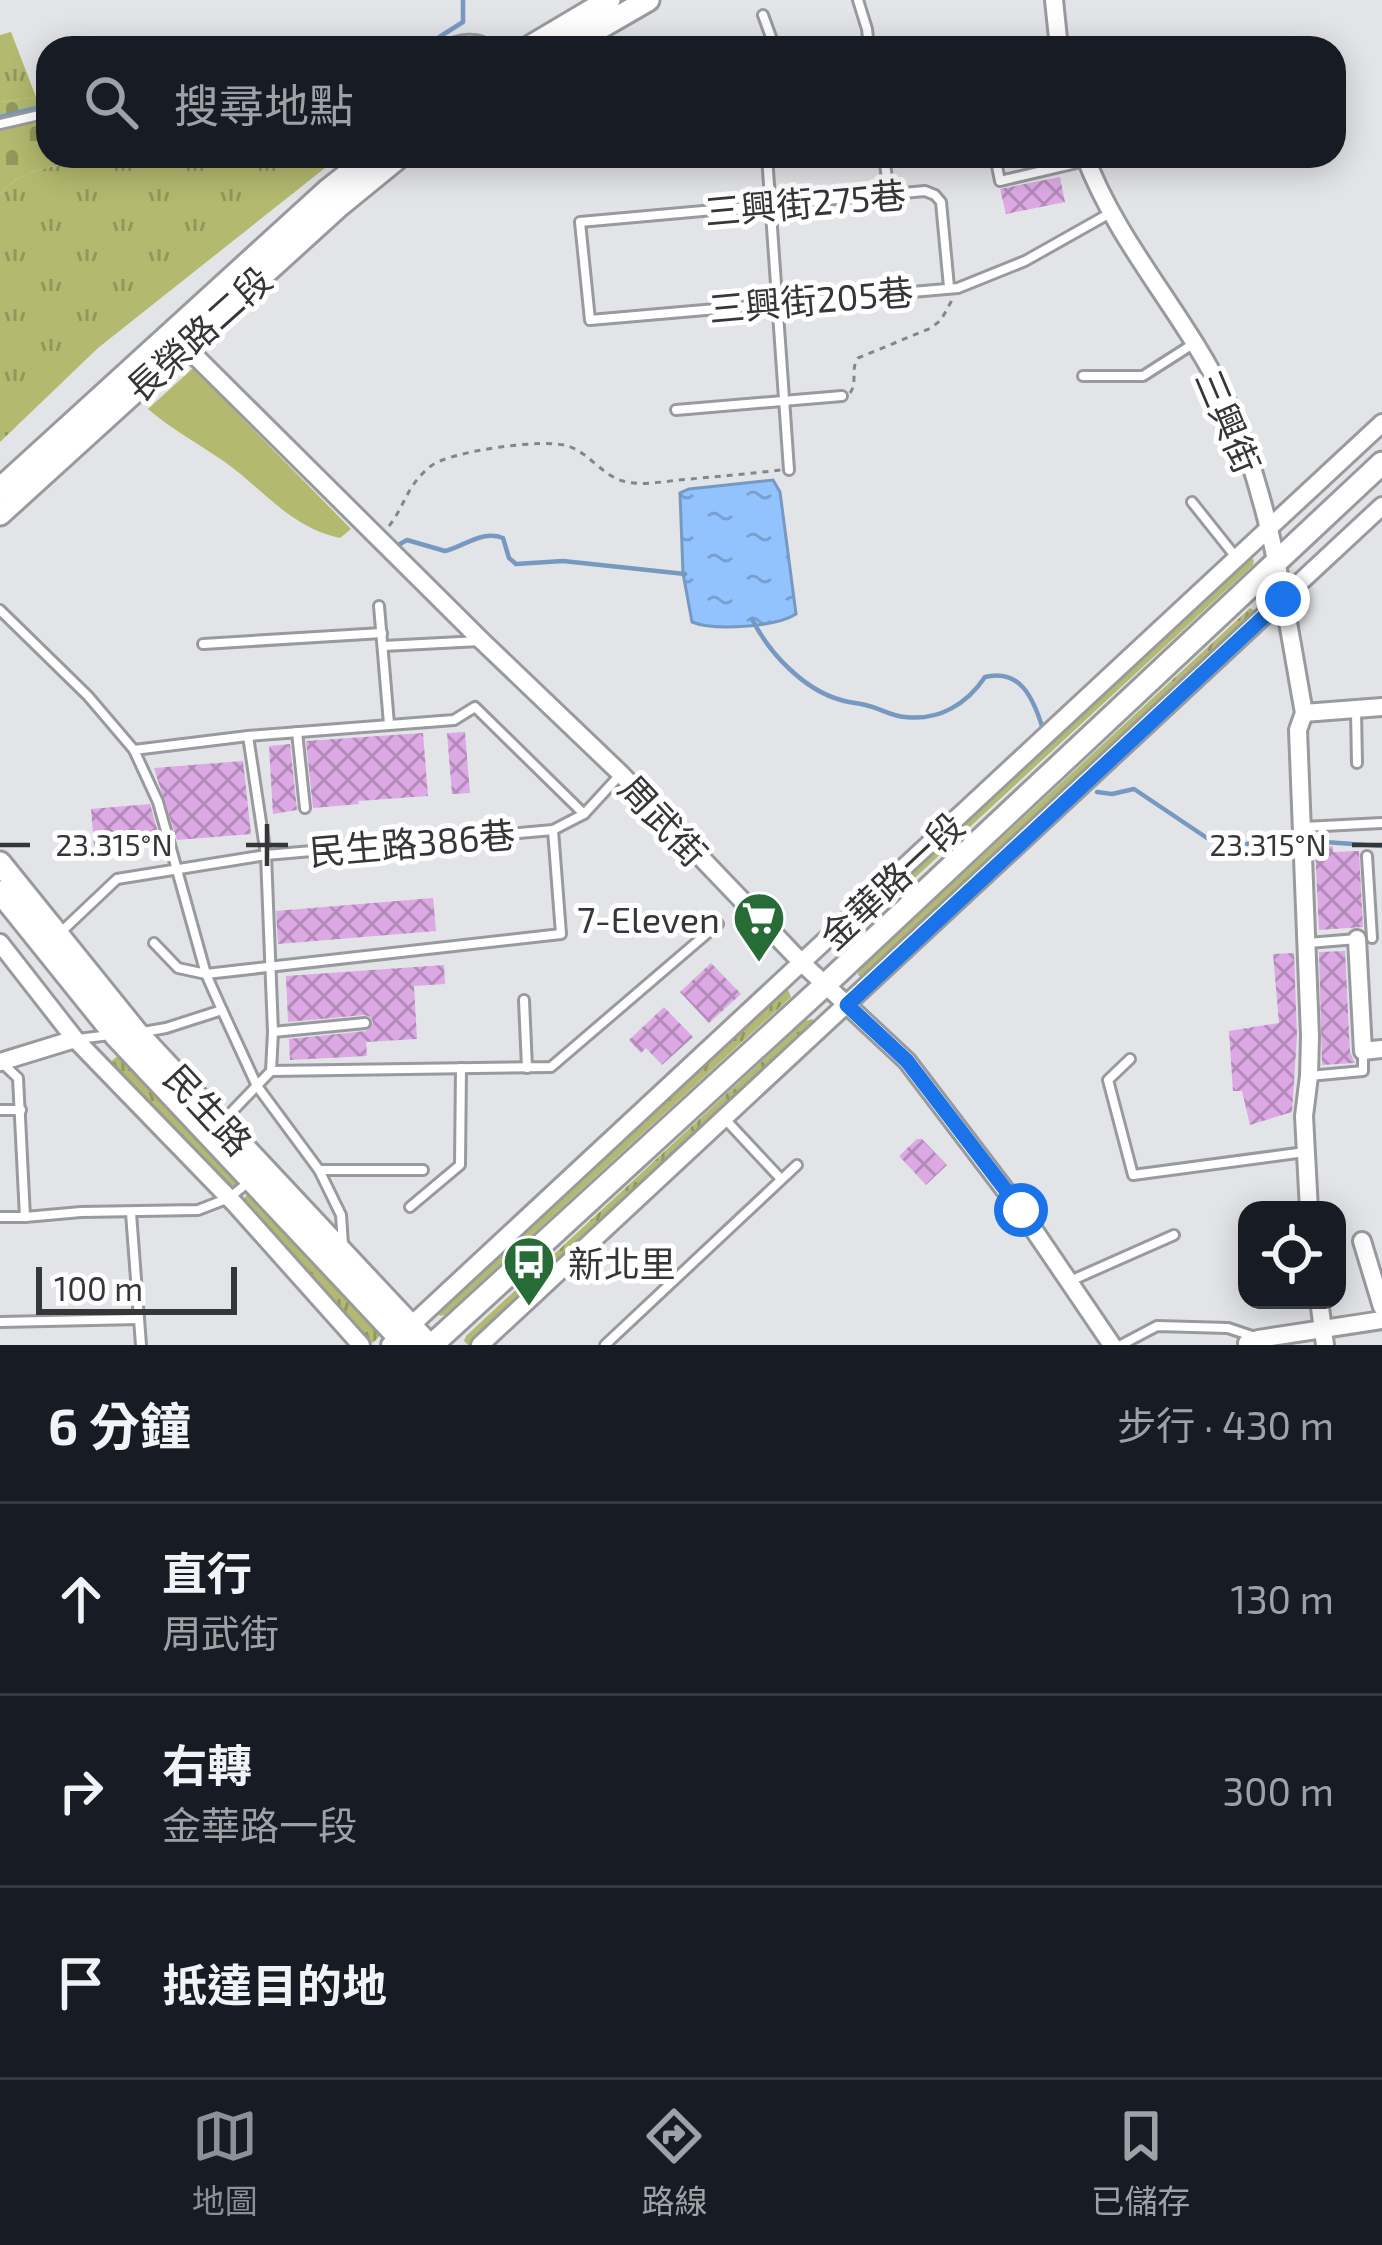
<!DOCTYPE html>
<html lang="zh-TW">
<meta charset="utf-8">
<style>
body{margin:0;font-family:"Exo 2","Noto Sans TC",sans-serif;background:#242831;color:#f1f3f6}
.controls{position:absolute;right:36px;bottom:36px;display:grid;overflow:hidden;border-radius:24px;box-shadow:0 6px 30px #0003}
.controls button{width:108px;height:108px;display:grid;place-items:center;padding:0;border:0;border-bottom:3px solid #363941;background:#171b24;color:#f1f3f6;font:60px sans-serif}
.scale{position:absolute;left:36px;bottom:30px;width:201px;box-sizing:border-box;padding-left:12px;border:6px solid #353637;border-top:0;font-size:33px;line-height:42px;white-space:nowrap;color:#353637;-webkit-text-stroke:9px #fff;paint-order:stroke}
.stop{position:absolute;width:36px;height:36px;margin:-27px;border:9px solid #1a73e8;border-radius:50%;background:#fff}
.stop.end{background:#1a73e8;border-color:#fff;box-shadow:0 3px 12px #0008}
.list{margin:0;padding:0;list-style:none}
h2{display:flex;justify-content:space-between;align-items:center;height:156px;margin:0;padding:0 48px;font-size:51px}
h2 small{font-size:39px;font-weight:400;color:#9ea1a6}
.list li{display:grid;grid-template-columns:78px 1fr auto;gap:36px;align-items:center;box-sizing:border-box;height:192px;padding:0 48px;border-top:3px solid #363941}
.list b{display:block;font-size:45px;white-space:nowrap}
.list p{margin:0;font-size:39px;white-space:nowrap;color:#9ea1a6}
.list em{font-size:39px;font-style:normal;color:#9ea1a6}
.icon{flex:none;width:66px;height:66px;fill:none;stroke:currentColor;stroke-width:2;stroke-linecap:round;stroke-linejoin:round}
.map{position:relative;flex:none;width:1382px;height:1345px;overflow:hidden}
.search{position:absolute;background:#171b24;box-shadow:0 6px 30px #0003;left:36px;right:36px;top:36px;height:132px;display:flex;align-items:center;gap:30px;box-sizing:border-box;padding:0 42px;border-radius:36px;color:#9ea1a6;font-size:45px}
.sheet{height:732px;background:#171b24}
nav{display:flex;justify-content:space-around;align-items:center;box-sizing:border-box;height:168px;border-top:3px solid #363941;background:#171b24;font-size:33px;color:#9ea1a6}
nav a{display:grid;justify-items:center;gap:6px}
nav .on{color:#8c9099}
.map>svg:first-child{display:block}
</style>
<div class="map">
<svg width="1382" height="1345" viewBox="0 0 1382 1345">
<defs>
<pattern id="grass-tufts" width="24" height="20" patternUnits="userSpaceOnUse" patternTransform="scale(3)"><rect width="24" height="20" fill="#b3b96e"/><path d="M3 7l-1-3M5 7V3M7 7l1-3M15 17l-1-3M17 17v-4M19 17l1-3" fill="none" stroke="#92975b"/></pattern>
<pattern id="cemetery-stones" width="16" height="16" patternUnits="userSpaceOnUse" patternTransform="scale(3)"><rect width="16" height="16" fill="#b3b96e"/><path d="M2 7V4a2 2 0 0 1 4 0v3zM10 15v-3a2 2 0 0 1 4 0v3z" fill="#92975b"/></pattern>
<pattern id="water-ripples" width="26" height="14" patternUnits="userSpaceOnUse" patternTransform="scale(3)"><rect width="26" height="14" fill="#92c3fe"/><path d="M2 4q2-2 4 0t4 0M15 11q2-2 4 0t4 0" fill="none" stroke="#789fce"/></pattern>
<pattern id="building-cross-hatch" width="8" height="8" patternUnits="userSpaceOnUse" patternTransform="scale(3)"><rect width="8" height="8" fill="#dca9e4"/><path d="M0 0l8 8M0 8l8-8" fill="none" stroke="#b38aba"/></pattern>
</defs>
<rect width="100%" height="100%" fill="#e3e4e7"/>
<!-- grass -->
<g fill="url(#grass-tufts)">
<polygon points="11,32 36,97 0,102 0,35"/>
<path d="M103,156H340L98,348L0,442V195C21,166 64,165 97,160Z"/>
<polygon points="1249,556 1254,560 1253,565 838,949 832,942"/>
<polygon points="1250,608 1257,612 863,979 858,975 859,970"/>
<polygon points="787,988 791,997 445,1315 440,1316 435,1310"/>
<polygon points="812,1019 818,1024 476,1345 468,1345 464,1341 466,1336 805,1021"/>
<polygon points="119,1055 123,1056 239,1182 234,1188 225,1188 109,1063"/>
<polygon points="249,1193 383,1332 374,1342 369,1343 243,1207 243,1199"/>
</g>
<!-- cemetery -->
<path fill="url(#cemetery-stones)" d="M36,97L43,116H48V156H103L98,160C64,165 21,166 0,195V102Z"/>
<!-- green -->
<path fill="#b3b96e" d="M193,368L351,529L340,538C290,527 265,491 225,462C199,444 171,429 148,409Z"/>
<!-- water -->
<path fill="url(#water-ripples)" stroke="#7699c2" stroke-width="3" d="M773,480L780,492L796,614C776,627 714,631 692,622L683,573L680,493L689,489Z"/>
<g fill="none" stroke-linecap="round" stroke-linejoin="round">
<!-- stream -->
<g stroke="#7699c2" stroke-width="4.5">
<polyline points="299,48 355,38 367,48"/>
<polyline points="422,48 463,22 463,0"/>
<polyline points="0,117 48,105"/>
<path d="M400,544L407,540L445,551C465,546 482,530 503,538L509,558L516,564L563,561L685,574"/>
<path d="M752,619C769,653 804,690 841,700C850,703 860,703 869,706C881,709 892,716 905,717C939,721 967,704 985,677C1020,668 1033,698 1042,726"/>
<polyline points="1097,792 1112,794 1134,789 1207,838 1227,845 1294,841"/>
<polyline points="1310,841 1382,846"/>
</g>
</g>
<!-- building -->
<g fill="url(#building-cross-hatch)">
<polygon points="1060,177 1065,202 1006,214 1000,189"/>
<polygon points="465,732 470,793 452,794 447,733"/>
<polygon points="423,733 428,796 358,801 359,804 313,808 306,741"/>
<polygon points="290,744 297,810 273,814 269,746"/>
<polygon points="243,761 251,834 177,840 154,768"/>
<polygon points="150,804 160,840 94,846 91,809"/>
<polygon points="1333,846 1333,852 1359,851 1363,927 1319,930 1315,847"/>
<polygon points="433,898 436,931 278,944 276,911"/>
<polygon points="1345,951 1350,1052 1355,1063 1322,1065 1319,952"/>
<polygon points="1294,953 1297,1036 1292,1112 1250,1125 1242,1091 1233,1091 1229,1031 1279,1023 1273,954"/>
<polygon points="711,963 741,994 709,1023 680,992"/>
<polygon points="444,965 445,984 414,986 417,1039 366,1042 367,1056 290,1060 289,1039 366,1031 373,1023 371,1017 364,1015 288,1022 286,976"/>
<polygon points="664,1007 693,1037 662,1065 646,1048 641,1053 629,1040"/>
<polygon points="917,1139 922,1139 947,1165 926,1185 899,1156"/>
</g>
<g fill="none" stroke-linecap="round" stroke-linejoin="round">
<!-- service casing -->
<g stroke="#999a9d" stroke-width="14">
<g id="service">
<polyline points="858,0 867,29 869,48"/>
<polyline points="763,15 775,48"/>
<path d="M443,48C459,38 478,36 494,48"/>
<polyline points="0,124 48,113"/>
<polyline points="767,156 789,470"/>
<polyline points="884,156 889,194"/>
<polyline points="995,156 1000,181 1085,161"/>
<polyline points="949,287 941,202 935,195 925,191 580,222 590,320 958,288 1025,261 1112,212"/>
<polyline points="1083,376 1143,376 1193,344"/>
<polyline points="676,410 842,396"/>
<polyline points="1192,502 1235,556"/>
<polyline points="379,606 389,724"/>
<polyline points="0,610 88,696 134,750 158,802 206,974 222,1010 166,1028 143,1032"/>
<polyline points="203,644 382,633"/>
<polyline points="383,646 480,641"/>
<polyline points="1356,711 1357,763"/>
<polyline points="297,732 305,808"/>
<polyline points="248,736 266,855 273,1032 271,1071 551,1067 718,924"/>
<polyline points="134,750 248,736 454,720 475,707 584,814"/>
<polyline points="1304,827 1382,823"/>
<polyline points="1367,856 1372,938"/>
<polyline points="61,932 117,879 266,855 553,830 584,814 619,776"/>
<polyline points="154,943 178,968 206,974 561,934 553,830"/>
<polyline points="1308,943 1357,939"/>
<polyline points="524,1000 527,1068"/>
<polyline points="222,1010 257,1086 319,1170 341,1215 343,1245"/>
<polyline points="273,1032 365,1023"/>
<polyline points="78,1039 110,1035"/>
<polyline points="1130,1059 1108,1080 1133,1175 1305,1152"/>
<polyline points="1309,1076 1363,1071 1363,1052"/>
<polyline points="0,1110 21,1110"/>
<polyline points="725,1119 781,1179"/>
<polyline points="222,1122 271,1071"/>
<polyline points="319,1170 423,1170"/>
<polyline points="410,1207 460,1165 461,1068"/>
<polyline points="131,1213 141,1345"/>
<polyline points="0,1217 25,1217 18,1078 2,1063"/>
<polyline points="25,1217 81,1212 198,1210 229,1198 250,1181"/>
<polyline points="1070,1281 1174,1235"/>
<polyline points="0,1322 139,1319"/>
<polyline points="605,1345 797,1165"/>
<polyline points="1121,1345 1157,1326 1228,1328 1252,1336"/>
</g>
</g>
<!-- minor casing -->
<g stroke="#999a9d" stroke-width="22">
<g id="minor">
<polyline points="1054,0 1059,48"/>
<path d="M1085,156C1118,245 1187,316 1227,402C1271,500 1285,608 1304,713L1298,730L1310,1036L1309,1076L1304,1116L1309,1210"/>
<polyline points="176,337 482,641 621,774 802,963 907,1061 1021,1211 1112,1345"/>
<polyline points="1304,713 1382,707"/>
<polyline points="1357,939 1363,1051 1382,1049"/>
<polyline points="0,943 75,1039 234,1203 361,1345"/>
<polyline points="0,1062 75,1039"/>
<polyline points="1362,1241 1382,1307"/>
<polyline points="1319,1300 1325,1345"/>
<polyline points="390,1345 1382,423"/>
<polyline points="480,1345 1382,506"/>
<polyline points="1248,1345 1247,1343 1258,1339 1382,1320"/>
</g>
</g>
<!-- tertiary casing -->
<g stroke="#999a9d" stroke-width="27">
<g id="tertiary">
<polyline points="0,863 137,1033 429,1345"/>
<polyline points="0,892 115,1035 406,1345"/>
<polyline points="432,1345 826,984 1382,463"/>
</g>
</g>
<!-- secondary casing -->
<g stroke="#999a9d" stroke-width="27">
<g id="secondary">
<polyline points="528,48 609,0"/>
<polyline points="565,48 648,0"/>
<polyline points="0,489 328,190 371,156"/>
<polyline points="0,514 340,205 400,156"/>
</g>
</g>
<!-- path -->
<g stroke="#858688" stroke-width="3" stroke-dasharray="6 6" stroke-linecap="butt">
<path d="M850,393C858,382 850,369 858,358L931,328L941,320L952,300"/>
<path d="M389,526C406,504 406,486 431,466C450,451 544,438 568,446C589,453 602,475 623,481C639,486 661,482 678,480C713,477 747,474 781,470"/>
</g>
<!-- service -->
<use href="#service" stroke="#fff" stroke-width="8"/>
<!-- minor -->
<use href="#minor" stroke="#fff" stroke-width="16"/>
<!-- tertiary -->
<use href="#tertiary" stroke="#fff" stroke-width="21"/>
<!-- secondary -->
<use href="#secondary" stroke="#fff" stroke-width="21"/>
</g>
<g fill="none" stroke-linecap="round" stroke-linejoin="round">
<!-- route -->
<polyline stroke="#1a73e8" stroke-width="15" points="1021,1210 907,1061 847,1005 1283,599"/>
</g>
<!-- ticks -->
<path fill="none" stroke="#353637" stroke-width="4.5" d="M267,824V866M0,845H30M246,845H288M1352,845H1382"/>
<!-- icons -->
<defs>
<g id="supermarket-pin" transform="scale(2.7)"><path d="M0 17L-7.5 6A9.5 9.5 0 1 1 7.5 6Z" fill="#276b36" stroke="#fff"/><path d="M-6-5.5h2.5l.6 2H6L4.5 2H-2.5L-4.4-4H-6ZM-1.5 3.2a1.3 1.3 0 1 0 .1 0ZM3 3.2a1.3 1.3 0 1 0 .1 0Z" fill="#fff"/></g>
<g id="bus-pin" transform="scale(2.7)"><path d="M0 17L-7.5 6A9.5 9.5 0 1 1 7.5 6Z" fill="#276b36" stroke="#fff"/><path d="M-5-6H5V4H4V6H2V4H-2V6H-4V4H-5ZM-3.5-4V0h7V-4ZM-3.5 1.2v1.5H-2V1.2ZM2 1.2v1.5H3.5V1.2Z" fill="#fff"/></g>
</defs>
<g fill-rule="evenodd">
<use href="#supermarket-pin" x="759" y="918"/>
<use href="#bus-pin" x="529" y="1262"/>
</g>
<g text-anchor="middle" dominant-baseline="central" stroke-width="10" stroke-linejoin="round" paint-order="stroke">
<!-- street labels -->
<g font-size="36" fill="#353637" stroke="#fff">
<text transform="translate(805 202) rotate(-5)">三興街275巷</text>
<text transform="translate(811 299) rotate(-5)">三興街205巷</text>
<text transform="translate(198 333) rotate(-42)">長榮路二段</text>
<text transform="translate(1229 421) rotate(67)">三興街</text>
<text transform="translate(664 820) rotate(47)">周武街</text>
<text transform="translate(412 842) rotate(-5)">民生路386巷</text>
<text transform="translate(891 880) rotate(-43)">金華路一段</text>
<text transform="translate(209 1109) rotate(47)">民生路</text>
</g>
<!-- poi labels -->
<g font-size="36" fill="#353637" stroke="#fff" text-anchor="end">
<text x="720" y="918">7-Eleven</text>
<text x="568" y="1262" text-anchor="start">新北里</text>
</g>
</g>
<g font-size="30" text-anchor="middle" fill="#353637" stroke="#fff" stroke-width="10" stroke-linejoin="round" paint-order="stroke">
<text x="114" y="856">23.315°N</text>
<text x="1268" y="856">23.315°N</text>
</g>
</svg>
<div class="controls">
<button><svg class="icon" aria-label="locate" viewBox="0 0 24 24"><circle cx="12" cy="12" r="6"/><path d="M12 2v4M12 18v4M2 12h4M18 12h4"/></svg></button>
</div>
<div class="scale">100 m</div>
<div class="stop" style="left:1021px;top:1210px"></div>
<div class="stop end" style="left:1283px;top:599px"></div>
<div class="search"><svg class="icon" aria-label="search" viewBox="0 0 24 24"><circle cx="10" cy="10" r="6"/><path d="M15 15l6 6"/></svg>搜尋地點</div>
</div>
<section class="sheet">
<h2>6 分鐘<small>步行 · 430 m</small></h2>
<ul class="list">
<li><svg class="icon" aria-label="ahead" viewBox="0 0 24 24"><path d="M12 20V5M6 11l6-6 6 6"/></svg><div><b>直行</b><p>周武街</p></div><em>130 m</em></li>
<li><svg class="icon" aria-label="right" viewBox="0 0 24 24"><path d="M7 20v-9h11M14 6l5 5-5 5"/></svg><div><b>右轉</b><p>金華路一段</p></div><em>300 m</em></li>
<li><svg class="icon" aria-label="arrive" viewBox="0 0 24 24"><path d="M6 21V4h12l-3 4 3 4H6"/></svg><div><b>抵達目的地</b></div></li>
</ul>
</section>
<nav>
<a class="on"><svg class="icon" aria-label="map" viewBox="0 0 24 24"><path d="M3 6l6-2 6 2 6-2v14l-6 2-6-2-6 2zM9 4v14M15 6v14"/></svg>地圖</a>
<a><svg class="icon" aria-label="directions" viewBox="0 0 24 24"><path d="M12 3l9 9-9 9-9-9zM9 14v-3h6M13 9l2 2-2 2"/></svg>路線</a>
<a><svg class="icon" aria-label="saved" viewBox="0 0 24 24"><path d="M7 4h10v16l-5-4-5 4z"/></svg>已儲存</a>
</nav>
